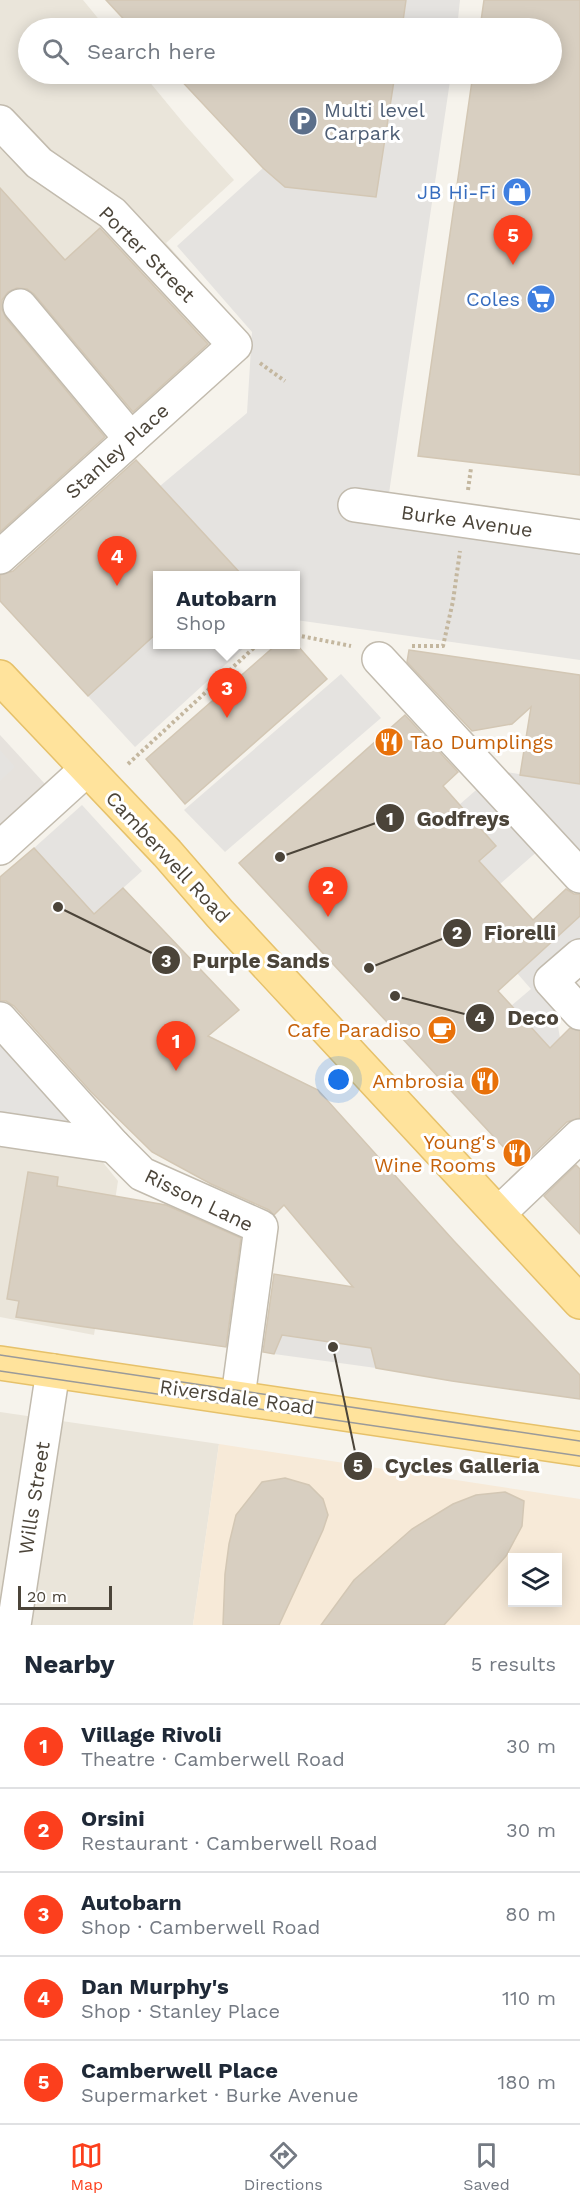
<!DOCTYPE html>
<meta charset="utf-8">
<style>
body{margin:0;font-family:"Work Sans",sans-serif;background:#f6f6f7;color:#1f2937}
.controls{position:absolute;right:18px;bottom:18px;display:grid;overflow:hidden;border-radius:0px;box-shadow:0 3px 15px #0003}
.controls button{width:54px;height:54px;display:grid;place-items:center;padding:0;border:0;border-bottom:2px solid #e0e1e3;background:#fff;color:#1f2937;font:30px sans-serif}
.scale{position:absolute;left:18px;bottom:15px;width:94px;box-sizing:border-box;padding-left:6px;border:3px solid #4b4439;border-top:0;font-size:16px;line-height:21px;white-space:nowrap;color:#4b4439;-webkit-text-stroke:4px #fff;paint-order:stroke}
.you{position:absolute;left:339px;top:1080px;width:21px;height:21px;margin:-15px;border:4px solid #fff;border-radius:50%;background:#1a73e8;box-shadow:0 0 0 9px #1a73e833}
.badge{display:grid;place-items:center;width:39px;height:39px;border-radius:50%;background:#fc3f1d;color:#fff;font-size:20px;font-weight:700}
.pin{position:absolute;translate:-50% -50px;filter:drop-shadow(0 2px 3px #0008)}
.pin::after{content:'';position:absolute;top:32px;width:21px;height:18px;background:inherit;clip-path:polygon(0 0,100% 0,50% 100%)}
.popup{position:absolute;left:153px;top:571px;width:147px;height:78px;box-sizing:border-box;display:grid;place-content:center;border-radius:0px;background:#fff;filter:drop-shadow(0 2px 4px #0005);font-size:20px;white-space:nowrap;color:#747a83}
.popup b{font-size:22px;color:#1f2937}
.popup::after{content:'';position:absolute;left:50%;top:100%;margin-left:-12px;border:12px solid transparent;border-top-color:#fff}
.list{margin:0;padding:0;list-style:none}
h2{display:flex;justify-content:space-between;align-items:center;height:78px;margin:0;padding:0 24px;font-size:26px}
h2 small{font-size:20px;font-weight:400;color:#747a83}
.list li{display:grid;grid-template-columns:39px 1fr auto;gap:18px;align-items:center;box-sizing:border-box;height:84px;padding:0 24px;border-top:2px solid #e0e1e3}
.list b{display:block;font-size:22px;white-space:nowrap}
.list p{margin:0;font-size:20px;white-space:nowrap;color:#747a83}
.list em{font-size:20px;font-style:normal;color:#747a83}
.icon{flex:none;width:33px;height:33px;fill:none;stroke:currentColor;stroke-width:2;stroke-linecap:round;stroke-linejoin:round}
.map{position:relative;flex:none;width:580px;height:1625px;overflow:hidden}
.search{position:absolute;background:#fff;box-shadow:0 3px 15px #0003;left:18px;right:18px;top:18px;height:66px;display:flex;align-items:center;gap:15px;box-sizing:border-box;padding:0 21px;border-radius:33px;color:#747a83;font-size:22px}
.sheet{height:498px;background:#fff}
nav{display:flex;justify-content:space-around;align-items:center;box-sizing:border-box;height:84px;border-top:2px solid #e0e1e3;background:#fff;font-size:16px;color:#747a83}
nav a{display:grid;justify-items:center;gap:3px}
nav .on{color:#fc3f1d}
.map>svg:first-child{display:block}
</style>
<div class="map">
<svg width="580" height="1625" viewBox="0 0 580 1625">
<rect width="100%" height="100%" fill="#f6f3ec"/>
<!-- residential -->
<g fill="#eae5da">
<polygon points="0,0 83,0 106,28 28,28 28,74 143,74 185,125 234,180 166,243 243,330 120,441 0,327"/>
<polygon points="0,1125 80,1134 118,1181 94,1335 0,1317"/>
<polygon points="0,1412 219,1444 193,1625 0,1625"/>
</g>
<!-- commercial -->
<path fill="#f7ead8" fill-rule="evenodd" d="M219,1444L580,1499V1625H193ZM512,1558H558V1602H512Z"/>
<!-- industrial -->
<polygon fill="#e6e2dd" points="0,735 45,784 0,861"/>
<!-- parking -->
<g fill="#e5e3e0">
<polygon points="106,0 460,0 457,28 132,28"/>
<polygon points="175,74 451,74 388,500 580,527 580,660 296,620 296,576 242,575 160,486 247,413 252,332 177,246 263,168"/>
<polygon points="158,632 158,644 247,645 135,747 88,696"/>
<polygon points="341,674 381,718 225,852 184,810"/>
<polygon points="0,750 15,767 0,781"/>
<polygon points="506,772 580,784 580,852"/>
<polygon points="483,784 540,849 500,884 479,861 496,846 459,805"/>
<polygon points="82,805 142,871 94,914 34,848"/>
<polygon points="580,916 580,944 553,997 560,1038 549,1048 511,1006 531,989 517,973"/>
<polygon points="0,1040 79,1124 0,1114"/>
<polygon points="282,1335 371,1348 376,1368 274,1354"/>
</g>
<!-- building -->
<g fill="#d8cfc1" stroke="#d3c7b4" stroke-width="1.5">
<polygon points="106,0 406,0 402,28 132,28"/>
<polygon points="484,0 580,0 580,475 418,456 473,74 552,74 552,28 480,28"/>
<polygon points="175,74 395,74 376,197 285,187 263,168"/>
<polygon points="0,188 65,260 100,228 208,344 133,412 34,294 27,289 17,288 8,292 2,300 2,309 6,318 105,437 0,532"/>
<polygon points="136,460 243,576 158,576 158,632 88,696 0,601 0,575 13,571"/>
<polygon points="276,645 297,645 327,679 185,804 146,759"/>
<polygon points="409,650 580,675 580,784 520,775 531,707 512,724 472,731 407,662"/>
<polygon points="405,715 458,772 443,786 496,846 479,861 533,920 566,889 574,894 580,894 580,916 498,991 550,1048 570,1028 580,1031 580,1118 567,1122 521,1166 239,863"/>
<polygon points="34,848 94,914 123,888 239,1010 208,1036 318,1090 454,1241 580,1375 580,1399 452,1381 376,1368 371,1348 282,1335 274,1354 263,1352 274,1274 353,1287 284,1205 274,1215 269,1210 211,1184 152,1152 91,1092 14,1006 6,1001 0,1001 0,877"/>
<polygon points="576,1165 580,1169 580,1234 544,1196"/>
<polygon points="28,1172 58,1177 57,1186 166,1205 241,1238 226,1347 16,1317 19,1301 7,1299"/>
<polygon points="285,1478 309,1485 323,1499 328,1515 323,1530 279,1625 223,1625 225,1574 229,1544 236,1515 262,1482"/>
<polygon points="505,1492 524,1501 522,1526 506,1556 444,1625 321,1625 354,1580 412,1529 453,1504 476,1495"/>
</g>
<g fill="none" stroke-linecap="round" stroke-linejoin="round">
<!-- minor casing -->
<g stroke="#c2bbae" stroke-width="36">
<g id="minor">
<polyline points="0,122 39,163 112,213 235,345 0,557"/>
<polyline points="20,306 131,439"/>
<polyline points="355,505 580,537"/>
<polyline points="379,659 580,876"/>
<polyline points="0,848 87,769"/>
<polyline points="580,956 551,981 580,1013"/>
<polyline points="0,1019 114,1146 142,1174 261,1227 238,1397"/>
<polyline points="0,1129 114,1146"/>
<polyline points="499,1213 580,1136"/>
<polyline points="14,1625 53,1371"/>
</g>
</g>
<!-- major casing -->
<g stroke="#e6c16a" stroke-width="36">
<g id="major">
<polyline points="0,677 167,853 220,914 580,1302"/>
<polyline points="0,1363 580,1449"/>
</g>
</g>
<!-- path -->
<g stroke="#c4b79f" stroke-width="4" stroke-dasharray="3 3" stroke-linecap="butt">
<polyline points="260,363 285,381"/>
<polyline points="468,490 471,468"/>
<polyline points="296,635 351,646"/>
<polyline points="412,646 443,646 453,601 460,551"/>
<polyline points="128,764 258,644"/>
</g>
<!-- minor -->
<use href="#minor" stroke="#fff" stroke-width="33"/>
<!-- major -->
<use href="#major" stroke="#ffe39c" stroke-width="33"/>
<!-- tram -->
<g stroke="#9a9a9a" stroke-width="1.5">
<polyline points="0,1355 580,1441"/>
<polyline points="0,1371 580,1456"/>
</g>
</g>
<!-- icons -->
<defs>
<g id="parking-disc" transform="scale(1.5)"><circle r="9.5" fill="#5c6f8a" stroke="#fff"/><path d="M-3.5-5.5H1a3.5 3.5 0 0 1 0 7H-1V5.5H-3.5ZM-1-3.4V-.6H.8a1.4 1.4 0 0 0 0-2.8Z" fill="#fff"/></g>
<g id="shop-disc" transform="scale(1.5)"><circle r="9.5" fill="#3f7fe0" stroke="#fff"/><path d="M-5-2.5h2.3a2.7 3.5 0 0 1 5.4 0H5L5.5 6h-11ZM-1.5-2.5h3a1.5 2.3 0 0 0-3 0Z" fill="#fff"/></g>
<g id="supermarket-disc" transform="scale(1.5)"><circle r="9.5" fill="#3f7fe0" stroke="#fff"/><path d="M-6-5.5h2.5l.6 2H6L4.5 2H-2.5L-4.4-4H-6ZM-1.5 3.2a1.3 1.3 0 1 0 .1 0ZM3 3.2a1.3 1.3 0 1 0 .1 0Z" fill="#fff"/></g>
<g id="restaurant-disc" transform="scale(1.5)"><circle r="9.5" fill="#e8710a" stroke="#fff"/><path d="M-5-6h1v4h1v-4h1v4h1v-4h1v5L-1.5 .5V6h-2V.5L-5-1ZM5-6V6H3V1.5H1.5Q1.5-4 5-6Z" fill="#fff"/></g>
<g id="cafe-disc" transform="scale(1.5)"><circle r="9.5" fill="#e8710a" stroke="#fff"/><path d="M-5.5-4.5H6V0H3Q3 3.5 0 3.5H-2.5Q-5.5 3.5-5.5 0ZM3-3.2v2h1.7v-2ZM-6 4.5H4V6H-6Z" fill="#fff"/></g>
</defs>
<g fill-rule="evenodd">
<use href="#parking-disc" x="303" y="121"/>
<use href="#shop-disc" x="517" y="192"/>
<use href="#supermarket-disc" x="541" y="299"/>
<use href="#restaurant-disc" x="389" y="742"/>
<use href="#cafe-disc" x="442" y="1030"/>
<use href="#restaurant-disc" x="485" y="1081"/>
<use href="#restaurant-disc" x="517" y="1153"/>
</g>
<g text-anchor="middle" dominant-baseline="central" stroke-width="6" stroke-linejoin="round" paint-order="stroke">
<!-- service labels -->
<g font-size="20" fill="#4e5e75" stroke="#fff" text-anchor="start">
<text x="324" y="110">Multi level<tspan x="324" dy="23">Carpark</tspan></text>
</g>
<!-- shop labels -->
<g font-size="20" fill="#366cbe" stroke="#fff" text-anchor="end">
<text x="496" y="192">JB Hi-Fi</text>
<text x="520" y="299">Coles</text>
</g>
<!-- street labels -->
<g font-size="20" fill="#4b4439" stroke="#fff">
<text transform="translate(147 254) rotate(45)">Porter Street</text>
<text transform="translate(117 451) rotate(-42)">Stanley Place</text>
<text transform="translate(467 521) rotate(8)">Burke Avenue</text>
<text transform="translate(168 857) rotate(47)">Camberwell Road</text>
<text transform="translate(199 1200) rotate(26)">Risson Lane</text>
<text transform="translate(237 1397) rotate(8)">Riversdale Road</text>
<text transform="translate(34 1498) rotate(-81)">Wills Street</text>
</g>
<!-- food labels -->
<g font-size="20" fill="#c56008" stroke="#fff" text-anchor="end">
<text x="410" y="742" text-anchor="start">Tao Dumplings</text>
<text x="421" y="1030">Cafe Paradiso</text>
<text x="464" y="1081">Ambrosia</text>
<text x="496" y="1142">Young's<tspan x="496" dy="23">Wine Rooms</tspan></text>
</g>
</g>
<!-- callouts -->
<path fill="none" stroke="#4b4439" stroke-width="2" d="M280 857L390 818M369 968L457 933M58 907L166 960M395 996L480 1018M333 1347L358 1466"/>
<g fill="#4b4439" stroke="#fff" stroke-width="2">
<circle cx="280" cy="857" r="6"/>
<circle cx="369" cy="968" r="6"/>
<circle cx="58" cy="907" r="6"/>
<circle cx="395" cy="996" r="6"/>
<circle cx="333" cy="1347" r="6"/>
<circle cx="390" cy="818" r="15"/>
<circle cx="457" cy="933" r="15"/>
<circle cx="166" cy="960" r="15"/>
<circle cx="480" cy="1018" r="15"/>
<circle cx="358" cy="1466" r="15"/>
</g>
<g font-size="18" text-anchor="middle" font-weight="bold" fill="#fff">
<text x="390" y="825">1</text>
<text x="457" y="939">2</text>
<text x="166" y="967">3</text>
<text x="480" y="1024">4</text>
<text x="358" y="1472">5</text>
</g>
<g font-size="21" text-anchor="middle" font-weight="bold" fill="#4b4439" stroke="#fff" stroke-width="6" stroke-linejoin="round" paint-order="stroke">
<text x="463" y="826">Godfreys</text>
<text x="520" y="940">Fiorelli</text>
<text x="261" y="968">Purple Sands</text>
<text x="533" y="1025">Deco</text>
<text x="462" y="1473">Cycles Galleria</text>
</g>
</svg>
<div class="controls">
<button><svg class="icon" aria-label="layers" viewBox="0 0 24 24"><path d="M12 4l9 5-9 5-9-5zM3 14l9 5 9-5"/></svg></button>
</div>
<div class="scale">20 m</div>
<div class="you"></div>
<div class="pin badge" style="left:176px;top:1071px">1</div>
<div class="pin badge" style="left:328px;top:917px">2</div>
<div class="pin badge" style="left:227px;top:718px">3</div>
<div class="popup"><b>Autobarn</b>Shop</div>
<div class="pin badge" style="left:117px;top:586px">4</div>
<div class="pin badge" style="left:513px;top:265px">5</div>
<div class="search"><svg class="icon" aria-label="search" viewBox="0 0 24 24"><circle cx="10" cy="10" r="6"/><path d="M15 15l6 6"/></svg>Search here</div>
</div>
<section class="sheet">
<h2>Nearby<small>5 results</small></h2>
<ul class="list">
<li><span class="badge">1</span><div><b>Village Rivoli</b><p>Theatre · Camberwell Road</p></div><em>30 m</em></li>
<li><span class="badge">2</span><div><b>Orsini</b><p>Restaurant · Camberwell Road</p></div><em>30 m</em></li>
<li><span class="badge">3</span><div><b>Autobarn</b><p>Shop · Camberwell Road</p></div><em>80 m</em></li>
<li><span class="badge">4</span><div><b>Dan Murphy's</b><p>Shop · Stanley Place</p></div><em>110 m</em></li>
<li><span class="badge">5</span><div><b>Camberwell Place</b><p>Supermarket · Burke Avenue</p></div><em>180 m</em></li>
</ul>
</section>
<nav>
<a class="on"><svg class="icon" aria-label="map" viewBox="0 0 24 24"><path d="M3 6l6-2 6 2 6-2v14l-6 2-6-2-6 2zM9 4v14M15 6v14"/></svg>Map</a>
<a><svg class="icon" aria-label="directions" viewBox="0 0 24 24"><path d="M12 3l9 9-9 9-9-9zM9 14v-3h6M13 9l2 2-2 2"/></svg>Directions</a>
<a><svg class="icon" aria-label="saved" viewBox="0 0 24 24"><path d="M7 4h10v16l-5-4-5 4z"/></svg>Saved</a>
</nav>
